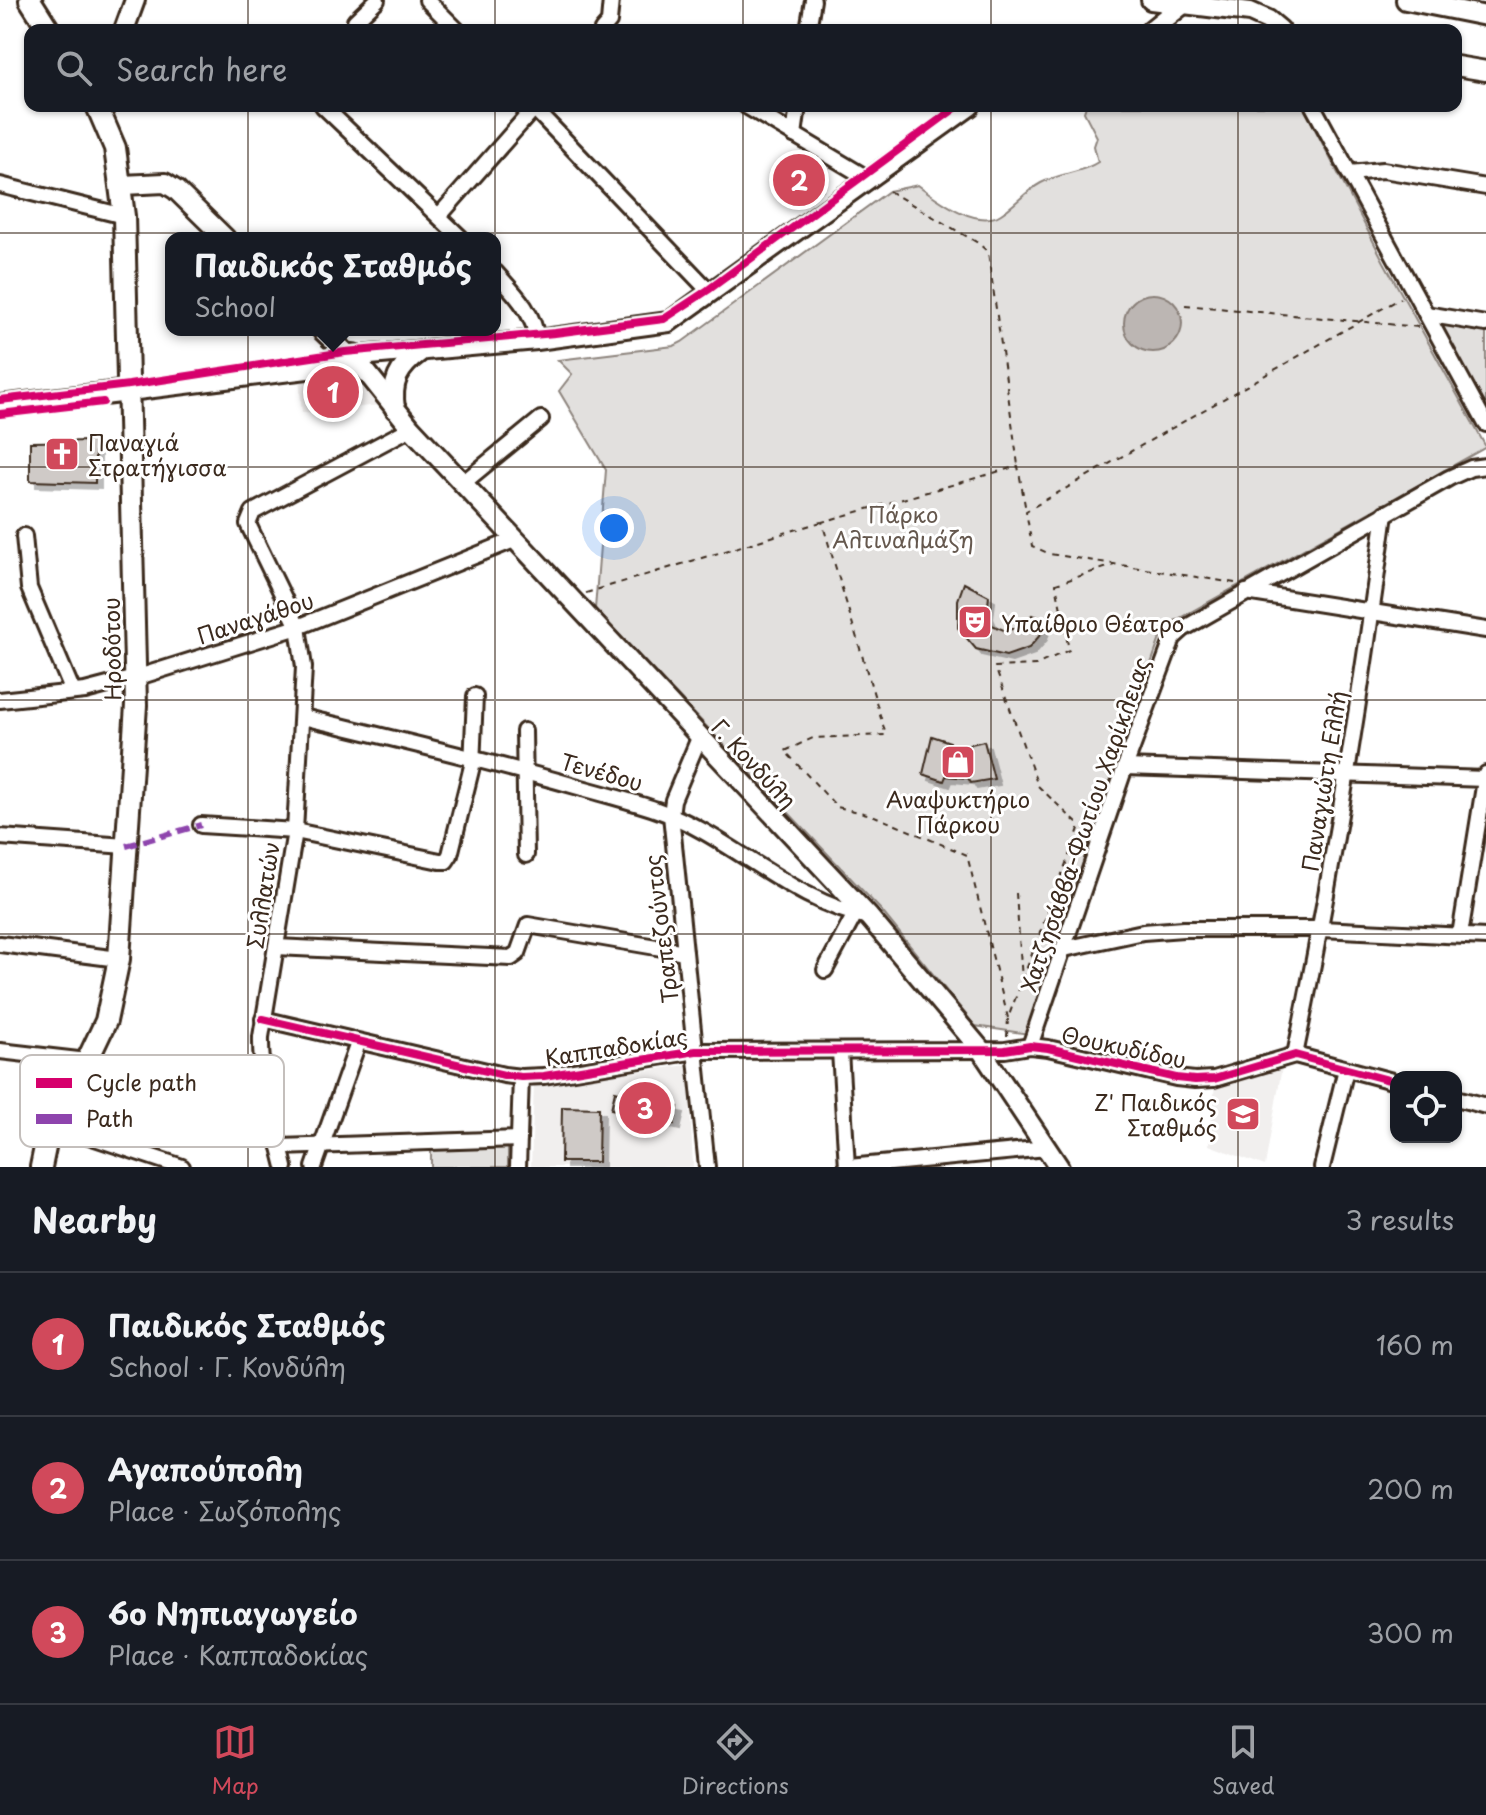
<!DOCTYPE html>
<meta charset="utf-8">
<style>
body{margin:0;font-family:"Playpen Sans",sans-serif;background:#242831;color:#f1f3f6}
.controls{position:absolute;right:24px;bottom:24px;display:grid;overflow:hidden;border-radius:16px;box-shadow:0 2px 6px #0004}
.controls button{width:72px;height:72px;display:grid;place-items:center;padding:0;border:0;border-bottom:2px solid #363941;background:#171b24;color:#f1f3f6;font:40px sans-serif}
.you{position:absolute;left:614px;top:528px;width:28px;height:28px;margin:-20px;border:6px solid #fff;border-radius:50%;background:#1a73e8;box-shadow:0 0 0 12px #1a73e833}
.badge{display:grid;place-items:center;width:52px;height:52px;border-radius:50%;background:#d1495b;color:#fff;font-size:26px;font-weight:700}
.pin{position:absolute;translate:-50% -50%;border:4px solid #fff;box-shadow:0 2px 8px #0006}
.popup{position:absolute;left:165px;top:232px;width:336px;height:104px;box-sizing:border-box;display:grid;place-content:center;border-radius:16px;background:#171b24;filter:drop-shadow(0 2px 6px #0005);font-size:26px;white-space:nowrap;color:#9ea1a6}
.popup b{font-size:30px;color:#f1f3f6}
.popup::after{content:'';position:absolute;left:50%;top:100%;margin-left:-16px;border:16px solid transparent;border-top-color:#171b24}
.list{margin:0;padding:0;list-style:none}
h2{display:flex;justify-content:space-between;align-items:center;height:104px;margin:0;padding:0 32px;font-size:34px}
h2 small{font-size:26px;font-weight:400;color:#9ea1a6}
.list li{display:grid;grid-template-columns:52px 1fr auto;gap:24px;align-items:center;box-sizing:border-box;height:144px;padding:0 32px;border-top:2px solid #363941}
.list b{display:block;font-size:30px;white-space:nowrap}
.list p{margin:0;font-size:26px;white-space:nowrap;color:#9ea1a6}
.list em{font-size:26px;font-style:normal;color:#9ea1a6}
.icon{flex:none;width:44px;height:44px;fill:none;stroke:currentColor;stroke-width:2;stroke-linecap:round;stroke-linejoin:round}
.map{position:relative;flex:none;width:1486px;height:1167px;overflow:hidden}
.search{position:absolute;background:#171b24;box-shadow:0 2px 6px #0004;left:24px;right:24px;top:24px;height:88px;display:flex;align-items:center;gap:20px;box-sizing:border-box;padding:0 28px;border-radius:16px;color:#9ea1a6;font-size:30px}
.sheet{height:536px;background:#171b24}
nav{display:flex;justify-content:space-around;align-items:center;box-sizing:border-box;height:112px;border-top:2px solid #363941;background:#171b24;font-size:22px;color:#9ea1a6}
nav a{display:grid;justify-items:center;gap:4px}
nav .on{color:#d1495b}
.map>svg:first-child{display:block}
</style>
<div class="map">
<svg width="1486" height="1167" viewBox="0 0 1486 1167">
<defs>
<filter id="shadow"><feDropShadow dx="6" dy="6" stdDeviation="0" flood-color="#0004"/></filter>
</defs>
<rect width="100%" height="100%" fill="#fff"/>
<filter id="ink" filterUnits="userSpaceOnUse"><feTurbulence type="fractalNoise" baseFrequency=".0125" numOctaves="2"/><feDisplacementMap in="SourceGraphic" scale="16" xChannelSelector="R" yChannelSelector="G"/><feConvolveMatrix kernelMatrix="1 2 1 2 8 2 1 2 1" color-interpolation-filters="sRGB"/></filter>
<g filter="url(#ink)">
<!-- built -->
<g fill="#f1efee">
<polygon points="349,375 380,405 302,413 299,379"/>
<polygon points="688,1065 693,1167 531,1167 534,1085"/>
<polygon points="1282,1067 1265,1166 1209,1145 1215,1084"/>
</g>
<!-- green -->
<g fill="#e2e0de" stroke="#8e857e" stroke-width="2">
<path d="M1086,106H1303L1384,262L1486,447L1164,627L1100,809L1029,1034L975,1026L880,909L595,609L606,470L559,391L572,374L558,360L674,346L682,342L889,191L918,185C937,199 977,230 1001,214C1015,205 1026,191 1041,183C1059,173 1082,173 1098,162L1094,146L1097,137L1084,112Z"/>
<polygon points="1440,324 1486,331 1486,409"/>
<polygon points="508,1147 508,1167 431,1167 431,1149"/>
</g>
<!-- water -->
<circle fill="#bcb6b3" stroke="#887e77" stroke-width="2" cx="1153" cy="323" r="29"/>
<!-- building -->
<g fill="#cfcac7" stroke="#3b2a1e" stroke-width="2" filter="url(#shadow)">
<polygon points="796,163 817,184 802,197 782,176"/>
<polygon points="95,441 95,483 30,481 30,442"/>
<polygon points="964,583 989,596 987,613 992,625 1006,631 1022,626 1032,615 1045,619 1041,634 1029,648 1006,656 976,649 958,628 958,600"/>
<polygon points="932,736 950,742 950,749 984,741 994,779 971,783 968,778 946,776 944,781 923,774"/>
<polygon points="615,1091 678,1107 674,1124 611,1109"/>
<polygon points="562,1107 599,1108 598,1162 561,1162"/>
</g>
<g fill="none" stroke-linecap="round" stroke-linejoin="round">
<!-- minor casing -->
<g stroke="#3b2a1e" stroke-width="20">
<g id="minor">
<polyline points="427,0 457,30"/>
<polyline points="355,21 377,0"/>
<polyline points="602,30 609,22 611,0"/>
<polyline points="808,30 813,0"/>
<polyline points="323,106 461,238"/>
<polyline points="532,106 711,293"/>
<polyline points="746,106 867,178"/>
<polyline points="1313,106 1486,424"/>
<polyline points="794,135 798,106"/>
<polyline points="1349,173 1383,170 1486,187"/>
<polyline points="0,185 124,216"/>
<polyline points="439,216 536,106"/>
<path d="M495,272C514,293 534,312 537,340"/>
<polyline points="1426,314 1486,324"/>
<polyline points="463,483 541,419"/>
<polyline points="24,536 29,588 73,692"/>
<polyline points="1246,592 1486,630"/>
<polyline points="0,700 85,691 135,678 298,627 514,540"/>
<path d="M303,717C394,739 485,760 575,786C603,794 631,801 657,810C730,835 791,902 869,917"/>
<polyline points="524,731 526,855"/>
<polyline points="699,738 673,800 671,815 707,1167"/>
<polyline points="1125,767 1486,779"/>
<polyline points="201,825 295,831 440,861 446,861 450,855 472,766 475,696"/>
<polyline points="0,837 126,846"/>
<polyline points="1460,935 1486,774"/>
<polyline points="0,944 119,959"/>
<polyline points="276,947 511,958 518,953 528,925 685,952"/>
<polyline points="1064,949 1143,932 1183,929 1321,929 1486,937"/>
<polyline points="825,970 855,914"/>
<polyline points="263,1019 504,1075 521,1077 544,1076 696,1051 1005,1050 1030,1046 1048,1048 1176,1078 1195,1080 1214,1079 1295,1055 1396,1082"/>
<polyline points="1030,1046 1125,767 1173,638 1183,629 1449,478 1471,468 1486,466"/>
<polyline points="0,1051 87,1061"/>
<polyline points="840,1051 847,1167"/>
<path d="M1295,1055C1332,876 1361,695 1385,513"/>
<polyline points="1456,1098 1486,1106"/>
<polyline points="50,1123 182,1167"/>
<polyline points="280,1147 519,1139"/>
<path d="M285,1167C275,1125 260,1081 261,1037L295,831L304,667L298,627L248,524L253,512L411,428"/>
<polyline points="314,1167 358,1043"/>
<polyline points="518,1167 521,1077"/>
<polyline points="849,1167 1047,1148"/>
<polyline points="1322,1167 1346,1069"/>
</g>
</g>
<!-- tertiary casing -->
<g stroke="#3b2a1e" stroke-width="24">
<g id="tertiary">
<polyline points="1151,0 1250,12 1268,20 1280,30"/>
<polyline points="1406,0 1486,16"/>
<polyline points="124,30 135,0"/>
<polyline points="1151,30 1182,5"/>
<polyline points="1456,66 1486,71"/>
<polyline points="122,185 165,183 176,190 225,238"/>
<polyline points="322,330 349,356"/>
<polyline points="359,356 537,340 669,322 970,106"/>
<polyline points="360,364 354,368 347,362 349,356 353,354 359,356 360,364 411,428 869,917 981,1050 1059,1167"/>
<polyline points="129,391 348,364"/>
<path d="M395,409C391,382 398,368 420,352"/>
</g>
</g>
<!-- secondary casing -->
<g stroke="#3b2a1e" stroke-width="26">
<g id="secondary">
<polyline points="30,0 49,30"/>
<polyline points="0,406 129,391"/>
<polyline points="41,1167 50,1123 87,1061 106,1021 119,959 136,705 124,216 115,148 97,106"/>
</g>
</g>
<!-- path -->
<g stroke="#3b2a1e" stroke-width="2" stroke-dasharray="6 6" stroke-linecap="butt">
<polyline points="889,191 978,243 988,252 1018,465"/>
<polyline points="1185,305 1419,327"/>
<polyline points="1235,583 1050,554 1032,546 1026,511 1401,298"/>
<polyline points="586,593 821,522"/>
<polyline points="1016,893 1022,980"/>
<polyline points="1008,1018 967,855 872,815 837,807 785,751 813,738 886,735 822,522 1018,466 1026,511"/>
<polyline points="1007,1037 1008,1018 1080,826 1038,786 995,667 1036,665 1069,650 1056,584 1114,565"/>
</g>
<!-- minor -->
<use href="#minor" stroke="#fff" stroke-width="14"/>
<!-- tertiary -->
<use href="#tertiary" stroke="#fff" stroke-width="18"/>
<!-- secondary -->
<use href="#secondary" stroke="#fff" stroke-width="20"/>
<!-- quiet -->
<polyline stroke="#8e44ad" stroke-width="6" stroke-dasharray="12 6" stroke-linecap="butt" points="126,846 201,825"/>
<!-- cycleway casing -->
<g stroke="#fff" stroke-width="13">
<g id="cycleway">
<polyline points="0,400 129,385 345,352 555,333 664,319 708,290 958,106"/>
<polyline points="0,414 103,402"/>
<polyline points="263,1019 504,1075 521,1077 544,1076 696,1051 1005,1050 1030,1046 1048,1048 1176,1078 1195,1080 1214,1079 1295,1055 1396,1082"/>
</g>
</g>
<!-- cycleway -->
<use href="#cycleway" stroke="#d6006c" stroke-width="8"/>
</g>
</g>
<!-- grid -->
<path fill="none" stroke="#3b2a1e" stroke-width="2" stroke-opacity="0.55" d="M248,0V30M495,0V30M743,0V30M991,0V30M1238,0V30M248,106V1167M495,106V1167M743,106V1167M991,106V1167M1238,106V1167M0,233H1486M0,467H1486M0,700H1486M0,934H1486"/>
<!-- icons -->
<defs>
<g id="church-square" transform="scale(1.8)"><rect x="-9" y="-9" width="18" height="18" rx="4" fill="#d1495b" stroke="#fff"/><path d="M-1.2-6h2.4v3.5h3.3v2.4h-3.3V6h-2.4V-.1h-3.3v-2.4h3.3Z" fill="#fff"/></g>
<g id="theatre-square" transform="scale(1.8)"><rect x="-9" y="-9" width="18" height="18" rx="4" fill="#d1495b" stroke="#fff"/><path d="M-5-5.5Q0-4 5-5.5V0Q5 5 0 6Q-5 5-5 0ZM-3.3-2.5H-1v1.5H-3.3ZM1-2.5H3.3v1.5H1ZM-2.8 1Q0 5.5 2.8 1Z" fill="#fff"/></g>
<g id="shop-square" transform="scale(1.8)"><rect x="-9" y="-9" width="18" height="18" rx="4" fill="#d1495b" stroke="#fff"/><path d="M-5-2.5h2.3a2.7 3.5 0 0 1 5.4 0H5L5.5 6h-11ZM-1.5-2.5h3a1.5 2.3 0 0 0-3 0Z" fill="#fff"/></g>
<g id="school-square" transform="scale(1.8)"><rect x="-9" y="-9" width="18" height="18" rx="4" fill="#d1495b" stroke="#fff"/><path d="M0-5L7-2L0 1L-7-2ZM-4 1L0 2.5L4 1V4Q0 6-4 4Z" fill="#fff"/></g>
</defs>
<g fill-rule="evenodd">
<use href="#church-square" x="62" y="454"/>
<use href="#theatre-square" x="975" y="622"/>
<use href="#shop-square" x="958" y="762"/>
<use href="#school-square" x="1243" y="1114"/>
</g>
<g text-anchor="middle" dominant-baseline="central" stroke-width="6" stroke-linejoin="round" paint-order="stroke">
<!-- poi labels -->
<g font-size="22" fill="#3b2a1e" stroke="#fff" text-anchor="start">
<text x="88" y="441">Παναγιά<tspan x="88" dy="25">Στρατήγισσα</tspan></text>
<text x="1001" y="622">Υπαίθριο Θέατρο</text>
<text x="958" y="798" text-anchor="middle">Αναψυκτήριο<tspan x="958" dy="25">Πάρκου</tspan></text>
<text x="1217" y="1101" text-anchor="end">Ζ' Παιδικός<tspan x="1217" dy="25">Σταθμός</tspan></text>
</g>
<!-- park labels -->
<g font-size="22" fill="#65584e" stroke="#fff">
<text x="903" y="513">Πάρκο<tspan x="903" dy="25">Αλτιναλμάζη</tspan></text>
</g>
<!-- street labels -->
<g font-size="22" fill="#3b2a1e" stroke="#fff">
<text transform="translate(255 617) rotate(-18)">Παναγάθου</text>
<text transform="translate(111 649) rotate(-91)">Ηροδότου</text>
<text transform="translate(755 763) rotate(47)">Γ. Κονδύλη</text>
<text transform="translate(602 771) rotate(16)">Τενέδου</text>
<text transform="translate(1323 781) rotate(-81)">Παναγιώτη Ελλή</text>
<text transform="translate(1084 824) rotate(-71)">Χατζησάββα-Φωτίου Χαρίκλειας</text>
<text transform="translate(262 895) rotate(-81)">Συλλατών</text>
<text transform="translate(660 929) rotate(-97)">Τραπεζούντος</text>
<text transform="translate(616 1046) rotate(-9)">Καππαδοκίας</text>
<text transform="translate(1124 1046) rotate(12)">Θουκυδίδου</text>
</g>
</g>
<!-- legend -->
<rect x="20" y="1055" width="264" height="92" rx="12" fill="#fff" stroke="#c4bfbc" stroke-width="2"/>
<rect x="36" y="1078" width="36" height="10" fill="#d6006c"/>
<rect x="36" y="1114" width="36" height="10" fill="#8e44ad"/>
<g font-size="22" fill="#3b2a1e">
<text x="86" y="1091">Cycle path</text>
<text x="86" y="1127">Path</text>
</g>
</svg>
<div class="controls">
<button><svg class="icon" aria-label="locate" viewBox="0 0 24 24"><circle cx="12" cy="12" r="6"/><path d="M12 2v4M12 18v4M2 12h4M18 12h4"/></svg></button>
</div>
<div class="you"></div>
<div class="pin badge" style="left:333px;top:392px">1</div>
<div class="popup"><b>Παιδικός Σταθμός</b>School</div>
<div class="pin badge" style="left:799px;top:180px">2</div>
<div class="pin badge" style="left:645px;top:1108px">3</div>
<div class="search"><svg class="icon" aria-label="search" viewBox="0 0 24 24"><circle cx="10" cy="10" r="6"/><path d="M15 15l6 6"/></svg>Search here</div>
</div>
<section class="sheet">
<h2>Nearby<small>3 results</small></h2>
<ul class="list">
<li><span class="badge">1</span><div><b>Παιδικός Σταθμός</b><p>School · Γ. Κονδύλη</p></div><em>160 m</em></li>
<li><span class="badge">2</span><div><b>Αγαπούπολη</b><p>Place · Σωζόπολης</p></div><em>200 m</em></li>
<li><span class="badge">3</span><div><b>6ο Νηπιαγωγείο</b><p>Place · Καππαδοκίας</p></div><em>300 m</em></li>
</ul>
</section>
<nav>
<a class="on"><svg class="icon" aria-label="map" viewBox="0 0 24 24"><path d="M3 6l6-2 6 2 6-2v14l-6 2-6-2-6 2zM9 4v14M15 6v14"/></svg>Map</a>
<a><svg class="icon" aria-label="directions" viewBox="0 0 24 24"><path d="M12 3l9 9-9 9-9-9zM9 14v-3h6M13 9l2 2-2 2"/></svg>Directions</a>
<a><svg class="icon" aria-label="saved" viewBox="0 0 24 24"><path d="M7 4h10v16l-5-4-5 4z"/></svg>Saved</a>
</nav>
